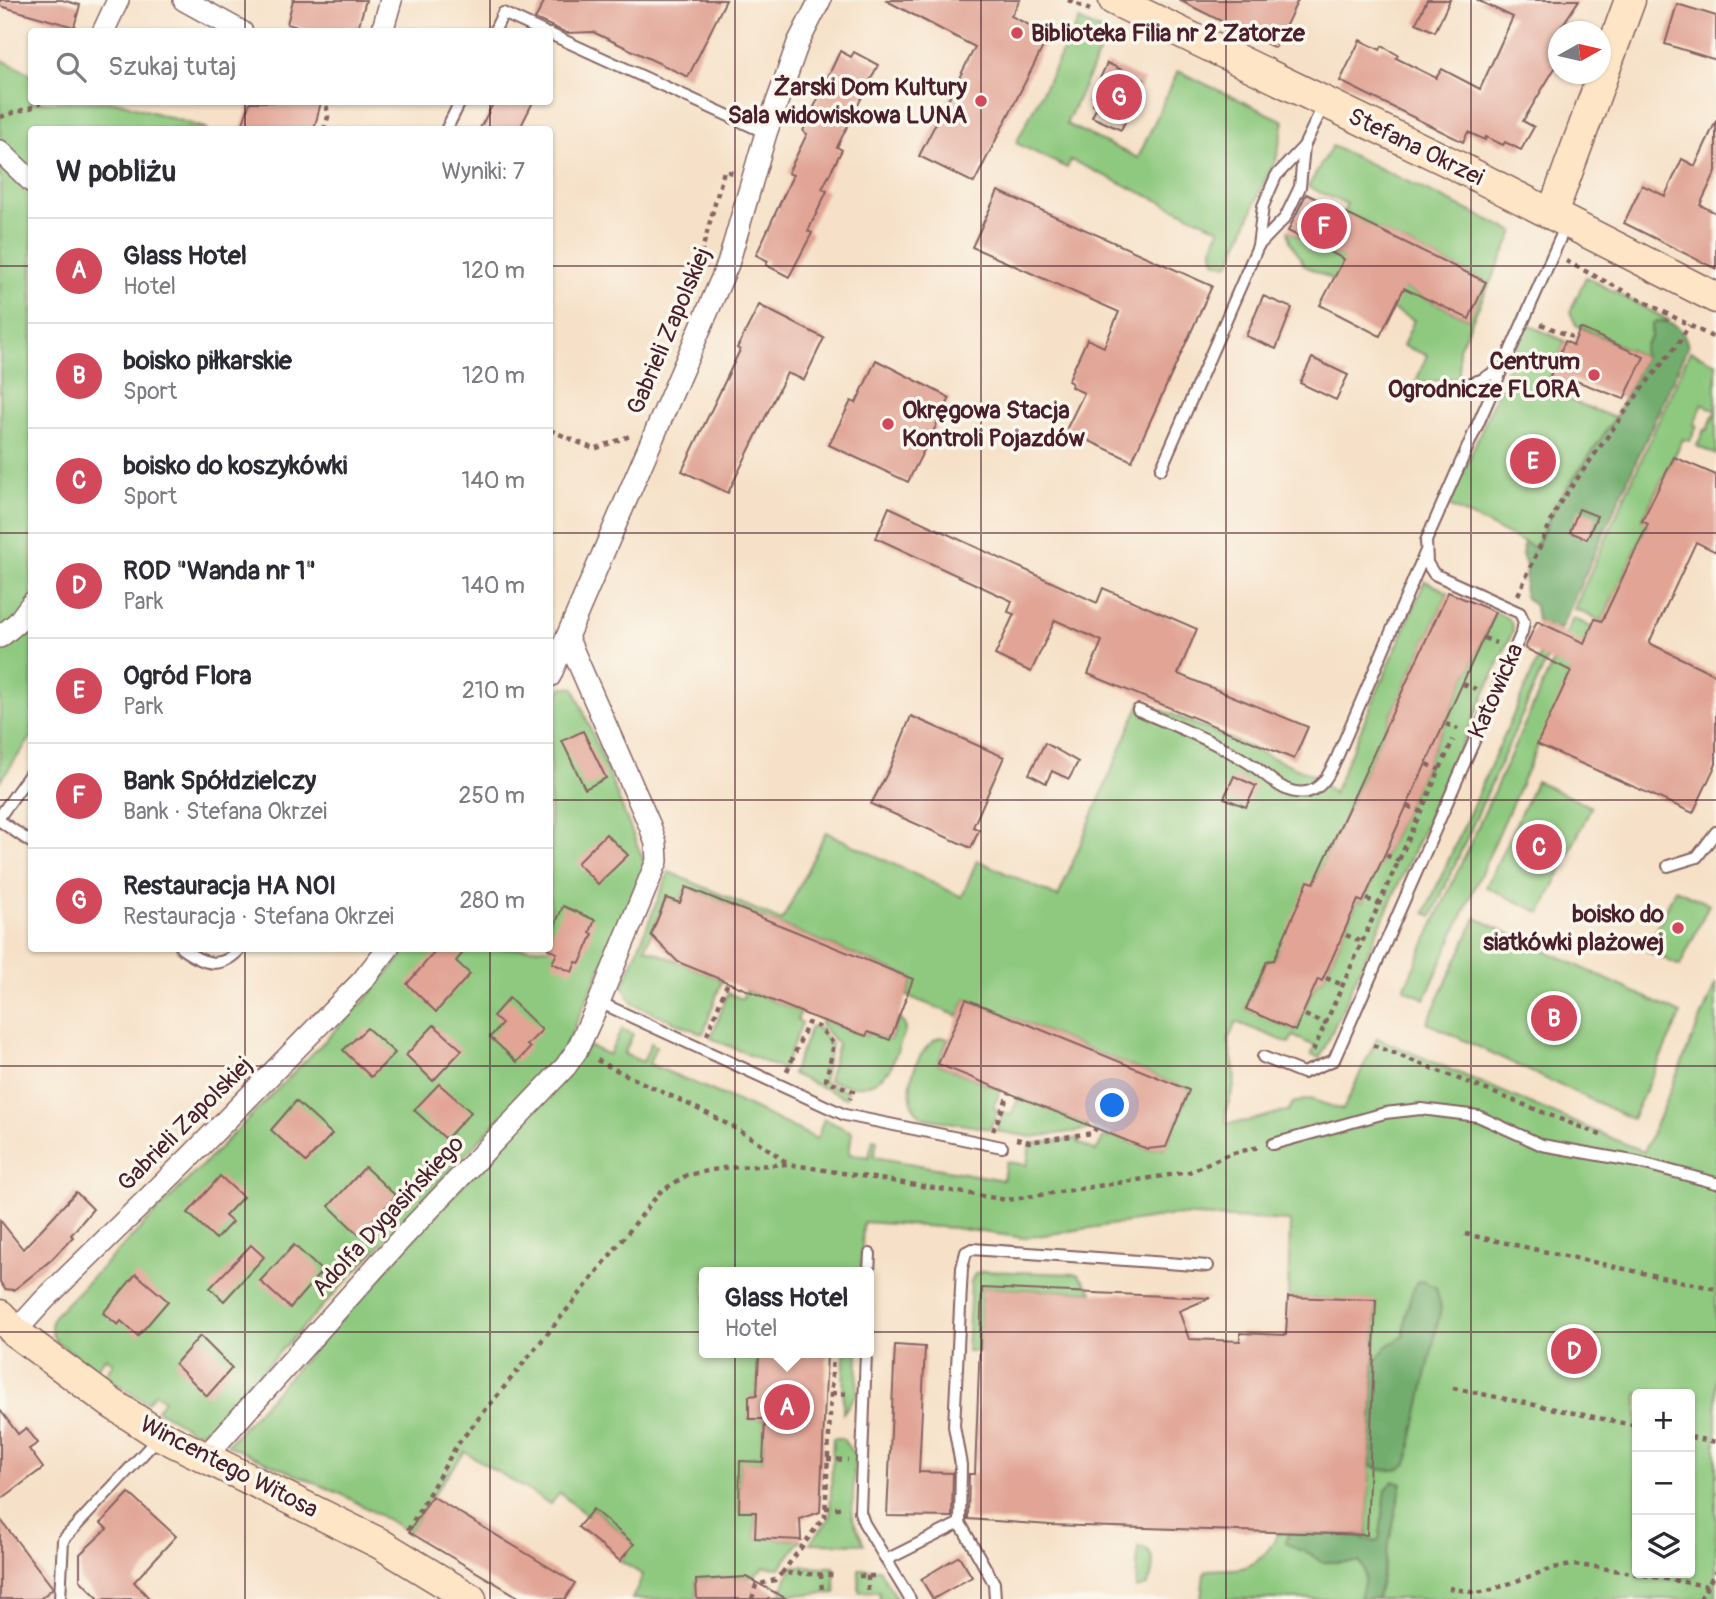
<!DOCTYPE html>
<html lang="pl">
<meta charset="utf-8">
<style>
body{margin:0;font-family:Pangolin,sans-serif;background:#f7f7f7;color:#2b2b33}
.controls{position:absolute;right:21px;bottom:21px;display:grid;overflow:hidden;border-radius:7px;box-shadow:0 2px 5px #0004}
.controls button{width:63px;height:63px;display:grid;place-items:center;padding:0;border:0;border-bottom:2px solid #e1e1e2;background:#fff;color:#2b2b33;font:35px sans-serif}
.compass{position:absolute;left:1548px;top:21px;width:63px;height:63px;border-radius:50%;background:#fff;box-shadow:0 2px 5px #0004;rotate:82deg}
.you{position:absolute;left:1113px;top:1106px;width:24px;height:24px;margin:-18px;border:5px solid #fff;border-radius:50%;background:#1a73e8;box-shadow:0 0 0 10px #1a73e833}
.badge{display:grid;place-items:center;width:46px;height:46px;border-radius:50%;background:#d1495b;color:#fff;font-size:23px;font-weight:700}
.pin{position:absolute;translate:-50% -50%;border:4px solid #fff;box-shadow:0 2px 7px #0006}
.popup{position:absolute;left:699px;top:1267px;width:175px;height:91px;box-sizing:border-box;display:grid;place-content:center;border-radius:7px;background:#fff;filter:drop-shadow(0 2px 5px #0005);font-size:23px;white-space:nowrap;color:#7c7c81}
.popup b{font-size:26px;color:#2b2b33}
.popup::after{content:'';position:absolute;left:50%;top:100%;margin-left:-14px;border:14px solid transparent;border-top-color:#fff}
.list{margin:0;padding:0;list-style:none}
h2{display:flex;justify-content:space-between;align-items:center;height:91px;margin:0;padding:0 28px;font-size:30px}
h2 small{font-size:23px;font-weight:400;color:#7c7c81}
.list li{display:grid;grid-template-columns:46px 1fr auto;gap:21px;align-items:center;box-sizing:border-box;height:105px;padding:0 28px;border-top:2px solid #e1e1e2}
.list b{display:block;font-size:26px;white-space:nowrap}
.list p{margin:0;font-size:23px;white-space:nowrap;color:#7c7c81}
.list em{font-size:23px;font-style:normal;color:#7c7c81}
.icon{flex:none;width:38px;height:38px;fill:none;stroke:currentColor;stroke-width:2;stroke-linecap:round;stroke-linejoin:round}
.map{position:relative;flex:none;width:1716px;height:1599px;overflow:hidden}
.search{position:absolute;background:#fff;box-shadow:0 2px 5px #0004;left:28px;top:28px;width:525px;height:77px;display:flex;align-items:center;gap:18px;box-sizing:border-box;padding:0 24px;border-radius:7px;color:#7c7c81;font-size:26px}
.panel{position:absolute;background:#fff;box-shadow:0 2px 5px #0004;left:28px;top:126px;width:525px;height:826px;border-radius:7px}
.map>svg:first-child{display:block}
</style>
<div class="map">
<svg width="1716" height="1599" viewBox="0 0 1716 1599">
<rect width="100%" height="100%" fill="#fbf7ec"/>
<filter id="ink" filterUnits="userSpaceOnUse"><feTurbulence type="fractalNoise" baseFrequency=".0143" numOctaves="2"/><feDisplacementMap in="SourceGraphic" scale="14" xChannelSelector="R" yChannelSelector="G"/><feConvolveMatrix kernelMatrix="1 2 1 2 8 2 1 2 1" color-interpolation-filters="sRGB"/></filter>
<filter id="wash" filterUnits="userSpaceOnUse"><feTurbulence type="fractalNoise" baseFrequency=".00686" numOctaves="4" result="noise"/><feDisplacementMap in="SourceGraphic" scale="28" xChannelSelector="R" yChannelSelector="G"/><feGaussianBlur stdDeviation="1.57" result="paint"/><feColorMatrix in="noise" values="0 0 0 0 0 0 0 0 0 0 0 0 0 0 0 0 0 1.4 0 .05"/><feComposite in="paint" operator="in"/></filter>
<g filter="url(#wash)">
<rect width="100%" height="100%" fill="#f6e1c8"/>
<!-- green -->
<g fill="#8ec97f" stroke="#6c7455" stroke-width="2" fill-rule="evenodd">
<path d="M1079,20L1108,34L1066,124L1138,158L1178,71L1284,121L1276,160L1265,180L1231,261L1227,265L1216,262C1209,248 1215,241 1220,229L1071,160L1067,168L1016,143Z"/>
<polygon points="0,59 31,74 32,102 119,102 208,129 32,130 32,736 0,781"/>
<polygon points="1332,146 1514,232 1459,348 1459,377 1415,384 1427,355 1403,346 1414,320 1305,266 1290,241 1288,231 1468,319 1486,282 1343,213 1347,204 1308,187"/>
<path d="M1586,277L1670,321H1657L1651,330V338C1644,343 1642,349 1644,357L1576,325L1570,312Z"/>
<polygon points="1526,324 1565,341 1544,390 1615,418 1557,503 1535,548 1449,506"/>
<polygon points="1690,351 1716,363 1716,455 1697,446 1704,430 1707,430 1716,410 1702,404 1694,425 1697,426 1690,441 1683,439 1642,520 1648,524 1602,621 1574,609"/>
<path d="M1425,581L1448,592L1314,883L1274,960L1267,961L1246,1009L1295,1031L1318,979L1322,981L1358,900L1363,902L1495,612C1504,616 1513,619 1513,631L1320,1058L1311,1055L1315,1046L1293,1036L1289,1043L1236,1022L1228,1040L1235,1073L1234,1086L1226,1110V1123C1248,1124 1267,1114 1288,1111L1293,1103L1310,1099L1343,1110L1377,1038L1644,1152L1716,983V1599H1201L1204,1574L1206,1571C1215,1568 1224,1570 1234,1569C1255,1569 1271,1550 1278,1532L1367,1535L1376,1301L1288,1297L1290,1221L1175,1215L1024,1238L954,1228L863,1222L861,1272H705V1353H759L757,1395L750,1396L749,1419H765L763,1462H740L739,1511L756,1512L755,1538L801,1540L780,1568L764,1567L753,1577L696,1580L697,1599H632L643,1575L620,1561L633,1544L594,1509L587,1516L560,1493L550,1504L465,1452L432,1496L409,1532L343,1495L227,1445L589,1046L609,1055L622,1029L633,1034L624,1054L643,1062L651,1043L656,1046L649,1064L746,1105L817,1139L824,1119L852,1132L849,1154L869,1157L873,1139L877,1140L874,1157L1003,1180L1006,1162L1027,1165L1030,1144L1080,1138L1078,1143L1096,1151L1103,1138L1118,1137L1147,1149L1166,1147L1189,1090L966,999L958,1016L907,996L913,978L686,887L680,903L666,898L645,948L722,980L703,1034L633,1004L623,986L669,872L782,921L826,832L962,897L977,860L1058,897L1141,701L1318,777L1333,794ZM1637,1394H1690V1573H1637Z"/>
<polygon points="1573,618 1591,627 1425,999 1404,989"/>
<polygon points="1552,628 1561,628 1432,916 1425,913"/>
<path d="M562,687L574,688L646,867L564,1050L208,1428L196,1433L157,1410L164,1400L155,1393L147,1403L105,1376L113,1363L106,1357L96,1369L57,1342C49,1333 50,1326 54,1316L366,999L408,949L550,948V714Z"/>
<polygon points="1536,781 1591,807 1541,913 1486,887"/>
<polygon points="1675,889 1709,904 1680,966 1647,951"/>
<polygon points="1476,918 1681,1014 1632,1119 1427,1023"/>
<polygon points="746,990 801,1012 797,1020 802,1023 783,1070 711,1038 728,993 742,999"/>
<path d="M899,1018L904,1024L905,1031L890,1069C870,1091 854,1089 828,1080L838,1044L820,1024L822,1020L866,1036L868,1032L890,1040Z"/>
<polygon points="811,1027 819,1029 831,1044 823,1082 848,1092 846,1098 792,1074"/>
<path d="M942,1037L948,1039L938,1064L1001,1090L993,1107L998,1110L990,1129L924,1118C896,1102 916,1044 942,1037Z"/>
<polygon points="1019,1097 1088,1125 1086,1130 1032,1137 996,1131 1003,1112 1011,1115"/>
<polygon points="983,1271 1078,1274 1092,1292 982,1288 980,1351 967,1351 971,1281 975,1274"/>
<polygon points="844,1353 858,1353 857,1394 843,1413"/>
<polygon points="833,1438 842,1438 855,1456 852,1517 864,1544 810,1543 830,1518"/>
<path d="M1138,1547C1158,1549 1154,1573 1147,1586L1136,1589Z"/>
<polygon points="792,1566 834,1567 836,1593 780,1595"/>
<polygon points="859,1569 879,1569 897,1599 880,1599 879,1591 859,1592"/>
</g>
<!-- forest -->
<g fill="#72ad6e" stroke="#5e664c" stroke-width="2">
<path d="M1657,321C1674,321 1684,328 1688,346L1561,628H1552L1537,621L1535,606L1524,596L1526,566L1522,555L1524,542L1536,548L1557,503L1615,418L1644,357C1642,349 1644,343 1651,338L1652,324Z"/>
<path d="M1422,1281L1436,1287L1441,1308L1407,1464C1395,1474 1382,1471 1370,1465L1374,1363L1386,1347L1404,1336C1403,1323 1410,1293 1417,1282Z"/>
<path d="M1393,1481L1402,1483L1377,1599H1360C1363,1586 1369,1573 1359,1562H1321L1311,1554L1297,1549L1286,1542L1289,1532L1355,1535L1376,1542L1379,1541L1386,1490Z"/>
</g>
<g id="blocks">
<!-- building -->
<g fill="#e1a495">
<polygon points="0,0 62,0 80,5 74,27 0,6"/>
<polygon points="293,0 366,0 357,32 314,32 287,24"/>
<polygon points="545,0 726,0 688,77 593,32 567,33 535,19"/>
<polygon points="885,0 1020,0 1011,16 1049,35 974,183 919,156 975,47"/>
<polygon points="1179,0 1298,0 1275,48"/>
<polygon points="1427,0 1450,0 1435,32 1416,23"/>
<polygon points="1477,0 1579,0 1558,32 1558,63 1523,121 1534,127 1521,150 1505,142 1503,145 1486,137 1485,140 1468,132 1463,142 1340,81 1360,40 1380,50 1382,46 1398,55 1396,58 1436,78 1442,69 1480,89 1513,17"/>
<polygon points="1677,4 1716,16 1716,60 1665,44"/>
<polygon points="840,51 851,57 854,52 878,65 837,147 842,150 822,189 827,191 808,231 812,233 789,277 766,265 768,261 756,255 793,175 788,173 807,134 803,131"/>
<polygon points="1107,63 1144,80 1121,130 1092,117 1097,106 1093,104 1096,98 1092,96"/>
<polygon points="250,102 321,102 314,130 241,130"/>
<polygon points="494,102 533,102 519,130 479,130"/>
<polygon points="1716,121 1716,171 1700,205 1716,213 1716,269 1624,223 1642,185 1665,196 1682,159 1695,166"/>
<polygon points="998,191 1212,286 1132,461 1066,430 1084,393 1071,387 1072,383 1068,381 1087,339 1104,347 1119,312 972,247"/>
<polygon points="1306,194 1486,282 1469,319 1404,288 1380,336 1320,305 1344,259 1288,231"/>
<polygon points="1263,296 1292,308 1276,349 1246,336"/>
<polygon points="759,305 824,338 804,380 787,373 728,493 682,471 740,350 737,348"/>
<polygon points="1580,328 1644,357 1624,399 1571,379 1563,397 1544,390 1565,341 1573,345"/>
<polygon points="1312,358 1348,375 1336,400 1300,383"/>
<polygon points="876,360 950,398 908,482 829,445 851,401 856,403"/>
<polygon points="1674,457 1716,475 1716,552 1696,542 1649,643 1716,675 1716,764 1693,813 1537,744 1571,671 1525,648 1537,621 1584,643 1595,619 1602,621 1648,524 1642,521"/>
<polygon points="889,507 1097,603 1103,588 1197,629 1178,674 1308,727 1294,759 1088,674 1102,641 1055,620 1031,672 995,655 1014,614 1008,612 1012,601 876,538"/>
<polygon points="1579,509 1597,516 1587,539 1570,532"/>
<polygon points="1448,592 1495,612 1363,902 1358,900 1322,981 1318,979 1295,1031 1246,1009 1267,961 1274,960 1308,881 1314,883"/>
<polygon points="911,716 1004,757 973,827 979,830 971,848 871,804 889,770"/>
<polygon points="583,731 606,778 585,789 562,741"/>
<polygon points="1045,743 1078,762 1069,779 1052,771 1046,783 1029,774"/>
<polygon points="1234,776 1256,786 1246,807 1224,798"/>
<polygon points="606,834 628,855 598,884 577,863"/>
<polygon points="686,887 913,979 890,1040 868,1032 866,1036 810,1016 678,962 651,935 666,898 680,903"/>
<polygon points="563,906 595,920 590,932 593,934 580,963 576,962 572,972 552,963 557,953 547,948 550,948 550,937"/>
<polygon points="438,948 467,948 456,961 470,974 436,1012 407,984"/>
<polygon points="509,998 542,1030 527,1045 530,1048 517,1062 490,1037 502,1024 493,1016"/>
<polygon points="966,999 1189,1090 1166,1147 1147,1149 938,1064"/>
<polygon points="434,1025 462,1050 433,1081 406,1055"/>
<polygon points="367,1028 395,1053 371,1077 343,1050"/>
<polygon points="439,1084 471,1112 446,1139 414,1110"/>
<polygon points="296,1101 332,1134 306,1162 271,1130"/>
<polygon points="365,1167 396,1196 359,1235 329,1206"/>
<polygon points="220,1176 243,1197 225,1216 232,1222 216,1239 188,1213"/>
<polygon points="76,1192 93,1209 71,1235 73,1237 51,1260 14,1290 5,1289 0,1282 0,1220 23,1249"/>
<polygon points="251,1245 264,1257 224,1301 210,1288"/>
<polygon points="294,1245 322,1271 290,1308 260,1281"/>
<polygon points="136,1274 168,1301 138,1336 121,1321 118,1325 103,1313"/>
<polygon points="982,1288 1210,1298 1179,1311 1189,1339 1240,1341 1240,1333 1286,1335 1288,1297 1376,1300 1367,1535 1050,1525 968,1519 969,1474 975,1474"/>
<polygon points="200,1336 232,1368 207,1396 175,1364"/>
<polygon points="895,1345 925,1347 919,1472 953,1473 952,1517 887,1516"/>
<polygon points="759,1353 827,1353 820,1512 800,1519 801,1540 755,1538 756,1512 739,1512 740,1461 763,1462 765,1419 749,1419 749,1396 757,1395"/>
<polygon points="0,1410 18,1434 26,1428 38,1443 29,1449 43,1468 0,1500"/>
<polygon points="129,1493 176,1536 134,1582 150,1599 99,1599 80,1580 80,1554 107,1529 101,1523"/>
<polygon points="432,1496 575,1583 565,1599 522,1599 409,1532"/>
<polygon points="593,1509 634,1544 620,1561 578,1527"/>
<polygon points="0,1519 53,1588 40,1599 0,1599"/>
<polygon points="959,1556 972,1577 933,1599 921,1579"/>
<polygon points="746,1577 787,1599 697,1599 696,1580"/>
</g>
</g>
</g>
<g filter="url(#ink)">
<use href="#blocks" fill-opacity="0" stroke="#866362" stroke-width="2"/>
<g fill="none" stroke-linecap="round" stroke-linejoin="round">
<!-- lane casing -->
<g stroke="#866362" stroke-width="14">
<g id="lane">
<polyline points="494,32 503,13 544,32"/>
<polyline points="550,34 766,133"/>
<polyline points="446,130 460,102"/>
<polyline points="1258,246 1285,218 1300,187 1304,146"/>
<polyline points="1462,386 1481,380 1501,368"/>
<polyline points="1161,469 1258,246 1263,206 1276,176 1304,146 1324,104"/>
<path d="M1138,710C1177,727 1220,743 1255,767C1270,778 1286,796 1307,792C1322,789 1329,774 1335,762L1425,553"/>
<polyline points="0,816 32,771"/>
<polyline points="0,821 32,843"/>
<polyline points="1668,866 1697,857 1716,832"/>
<path d="M181,948C203,964 221,971 241,948"/>
<polyline points="599,1002 845,1115 1002,1147"/>
<polyline points="1263,1057 1303,1073 1334,1060 1522,632 1524,622 1520,613 1434,574 1427,563 1426,541 1566,225"/>
<polyline points="1273,1144 1385,1113 1421,1109 1478,1116 1542,1145 1638,1162 1716,1183"/>
<polyline points="869,1272 870,1254"/>
<polyline points="866,1353 860,1512 864,1523 910,1599"/>
<polyline points="888,1559 960,1523"/>
<polyline points="60,1599 63,1540 159,1437"/>
<polyline points="995,1599 994,1583 960,1523 961,1465 954,1426 962,1268 966,1252 972,1249 1208,1266"/>
</g>
</g>
<!-- street casing -->
<g stroke="#866362" stroke-width="24">
<g id="street">
<polyline points="184,0 242,32"/>
<polyline points="103,32 118,0"/>
<polyline points="382,32 391,0"/>
<polyline points="0,151 32,182"/>
<polyline points="0,637 18,622 32,603"/>
<polyline points="550,676 728,264 766,133 798,43 820,0"/>
<polyline points="15,1332 44,1300 190,1157 363,980 388,948"/>
<polyline points="204,1458 401,1239 566,1066 577,1050 599,1002 657,861 656,844 650,826 567,637"/>
</g>
</g>
<!-- secondary casing -->
<g stroke="#866362" stroke-width="33">
<g id="secondary">
<polyline points="1114,0 1449,162 1716,298"/>
<polyline points="1552,214 1630,0"/>
<polyline points="0,1315 15,1332 111,1403 160,1435 379,1543 471,1599"/>
</g>
</g>
<!-- path -->
<g stroke="#866362" stroke-width="4.5" stroke-dasharray="5 5" stroke-linecap="butt">
<polyline points="1068,0 1090,10"/>
<polyline points="0,117 36,106 40,102"/>
<polyline points="324,130 328,117 326,102"/>
<polyline points="1566,261 1716,339"/>
<polyline points="693,283 724,171 733,173"/>
<polyline points="1541,324 1572,337"/>
<polyline points="550,430 594,449 630,436"/>
<polyline points="1518,595 1559,504 1643,387 1678,344 1689,325"/>
<polyline points="1484,638 1496,643"/>
<polyline points="1463,684 1476,689"/>
<polyline points="1446,724 1458,729"/>
<polyline points="1427,764 1440,770"/>
<polyline points="1408,806 1421,812"/>
<polyline points="1386,855 1399,861"/>
<polyline points="1367,899 1379,904"/>
<polyline points="1346,935 1362,942"/>
<polyline points="1326,978 1343,985"/>
<polyline points="1305,1015 1326,1024"/>
<polyline points="707,1035 727,984"/>
<polyline points="1373,1045 1603,1136"/>
<polyline points="1313,1051 1453,740"/>
<path d="M597,1060C660,1094 732,1118 788,1164"/>
<polyline points="787,1071 808,1023 819,1027 834,1044 826,1080 853,1091 850,1099"/>
<polyline points="993,1131 1009,1093"/>
<polyline points="1016,1139 1029,1142 1093,1133 1096,1128"/>
<polyline points="1465,1234 1716,1289"/>
<polyline points="833,1353 825,1516 782,1573 835,1575"/>
<polyline points="1453,1388 1637,1426"/>
<polyline points="831,1393 849,1394"/>
<polyline points="1690,1437 1716,1442"/>
<polyline points="827,1459 848,1460"/>
<polyline points="825,1508 845,1508"/>
<polyline points="408,1530 457,1445 574,1301 660,1192 687,1175 723,1168 788,1164 1007,1200 1189,1172 1229,1154 1259,1147"/>
<polyline points="821,1574 822,1593"/>
<polyline points="859,1576 879,1576"/>
<polyline points="868,1576 868,1591"/>
<polyline points="1449,1588 1477,1593 1491,1590 1553,1568 1572,1565 1596,1567 1707,1586"/>
<polyline points="752,1599 756,1585 775,1580 782,1573"/>
<polyline points="1700,1599 1716,1571"/>
</g>
<!-- lane -->
<use href="#lane" stroke="#fff" stroke-width="10"/>
<!-- street -->
<use href="#street" stroke="#fff" stroke-width="21"/>
<!-- secondary -->
<use href="#secondary" stroke="#fde5c5" stroke-width="30"/>
</g>
</g>
<!-- grid -->
<path fill="none" stroke="#4a1f2b" stroke-width="2" stroke-opacity="0.55" d="M245,0V32M490,0V32M735,0V1599M981,0V1599M1226,0V1599M1471,0V1599M245,102V130M490,102V130M0,266H32M550,266H1716M0,533H32M550,533H1716M0,800H32M550,800H1716M245,948V1599M490,948V1599M0,1066H1716M0,1332H1716"/>
<!-- markers -->
<g fill="#d1495b" stroke="#fbf7ec" stroke-width="2.5">
<circle cx="1017" cy="33" r="7"/>
<circle cx="981" cy="101" r="7"/>
<circle cx="1594" cy="375" r="7"/>
<circle cx="888" cy="424" r="7"/>
<circle cx="1678" cy="928" r="7"/>
</g>
<g text-anchor="middle" dominant-baseline="central" stroke-width="7" stroke-linejoin="round" paint-order="stroke">
<!-- poi labels -->
<g font-size="24" font-weight="bold" fill="#4a1f2b" stroke="#fbf7ec" text-anchor="end">
<text x="1031" y="33" text-anchor="start">Biblioteka Filia nr 2 Zatorze</text>
<text x="967" y="87">Żarski Dom Kultury<tspan x="967" dy="28">Sala widowiskowa LUNA</tspan></text>
<text x="1580" y="361">Centrum<tspan x="1580" dy="28">Ogrodnicze FLORA</tspan></text>
<text x="902" y="410" text-anchor="start">Okręgowa Stacja<tspan x="902" dy="28">Kontroli Pojazdów</tspan></text>
<text x="1664" y="914">boisko do<tspan x="1664" dy="28">siatkówki plażowej</tspan></text>
</g>
<!-- street labels -->
<g font-size="24" fill="#4a1f2b" stroke="#fbf7ec">
<text transform="translate(1416 147) rotate(26)">Stefana Okrzei</text>
<text transform="translate(669 331) rotate(-67)">Gabrieli Zapolskiej</text>
<text transform="translate(1496 691) rotate(-66)">Katowicka</text>
<text transform="translate(185 1124) rotate(-45)">Gabrieli Zapolskiej</text>
<text transform="translate(388 1216) rotate(-47)">Adolfa Dygasińskiego</text>
<text transform="translate(229 1467) rotate(27)">Wincentego Witosa</text>
</g>
</g>
</svg>
<div class="controls">
<button>+</button>
<button>−</button>
<button><svg class="icon" aria-label="layers" viewBox="0 0 24 24"><path d="M12 4l9 5-9 5-9-5zM3 14l9 5 9-5"/></svg></button>
</div>
<svg class="compass" viewBox="-18 -18 36 36"><path d="M0-13l5 13h-10z" fill="#e53935"/><path d="M0 13l5-13h-10z" fill="#7c7c81"/></svg>
<div class="you"></div>
<div class="pin badge" style="left:787px;top:1407px">A</div>
<div class="popup"><b>Glass Hotel</b>Hotel</div>
<div class="pin badge" style="left:1554px;top:1018px">B</div>
<div class="pin badge" style="left:1539px;top:847px">C</div>
<div class="pin badge" style="left:1574px;top:1351px">D</div>
<div class="pin badge" style="left:1533px;top:461px">E</div>
<div class="pin badge" style="left:1324px;top:226px">F</div>
<div class="pin badge" style="left:1119px;top:97px">G</div>
<div class="search"><svg class="icon" aria-label="search" viewBox="0 0 24 24"><circle cx="10" cy="10" r="6"/><path d="M15 15l6 6"/></svg>Szukaj tutaj</div>
<section class="panel">
<h2>W pobliżu<small>Wyniki: 7</small></h2>
<ul class="list">
<li><span class="badge">A</span><div><b>Glass Hotel</b><p>Hotel</p></div><em>120 m</em></li>
<li><span class="badge">B</span><div><b>boisko piłkarskie</b><p>Sport</p></div><em>120 m</em></li>
<li><span class="badge">C</span><div><b>boisko do koszykówki</b><p>Sport</p></div><em>140 m</em></li>
<li><span class="badge">D</span><div><b>ROD &quot;Wanda nr 1&quot;</b><p>Park</p></div><em>140 m</em></li>
<li><span class="badge">E</span><div><b>Ogród Flora</b><p>Park</p></div><em>210 m</em></li>
<li><span class="badge">F</span><div><b>Bank Spółdzielczy</b><p>Bank · Stefana Okrzei</p></div><em>250 m</em></li>
<li><span class="badge">G</span><div><b>Restauracja HA NOI</b><p>Restauracja · Stefana Okrzei</p></div><em>280 m</em></li>
</ul>
</section>
</div>
